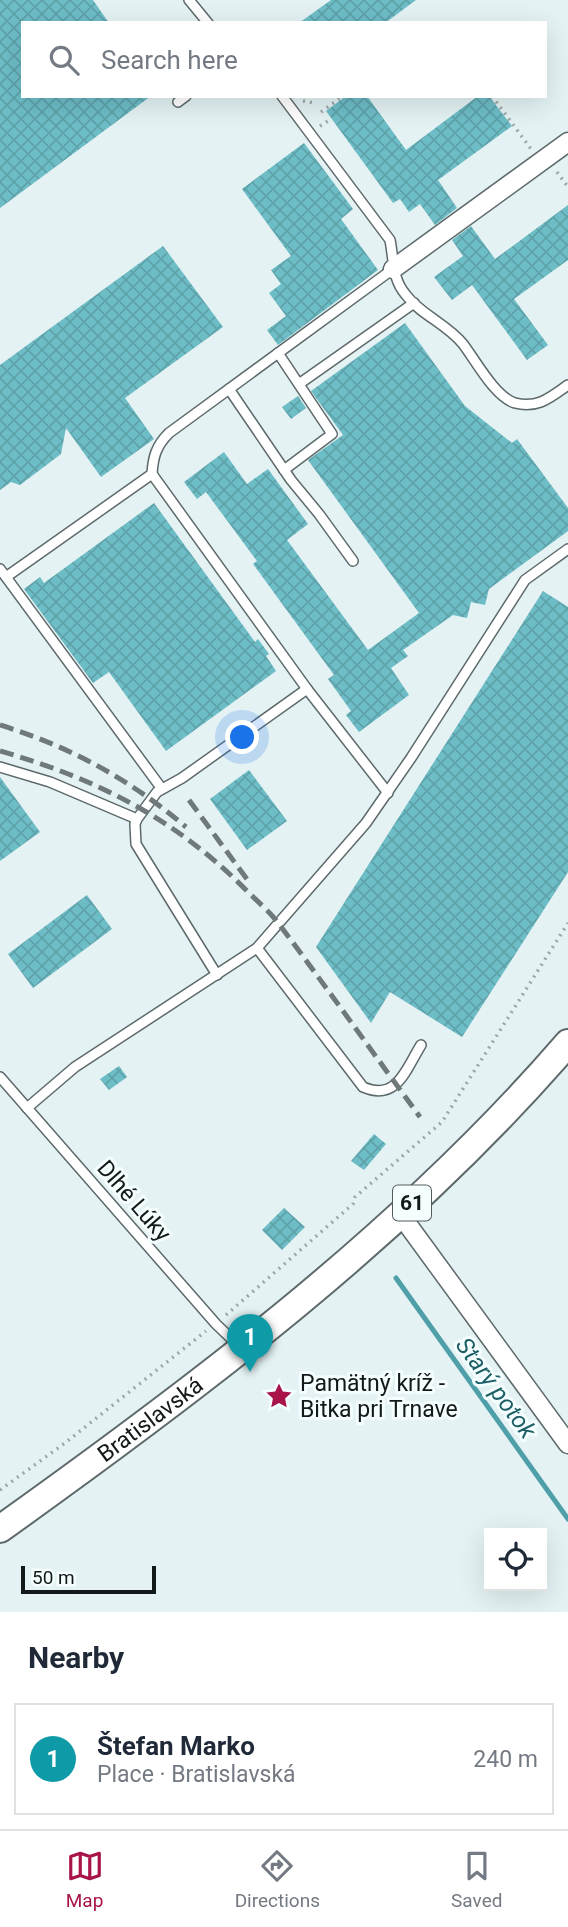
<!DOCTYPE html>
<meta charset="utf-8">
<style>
body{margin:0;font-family:Roboto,sans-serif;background:#f6f6f7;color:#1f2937}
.controls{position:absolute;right:21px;bottom:21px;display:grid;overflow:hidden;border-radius:0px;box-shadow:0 7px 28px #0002}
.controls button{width:63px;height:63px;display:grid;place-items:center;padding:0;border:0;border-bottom:2px solid #e0e1e3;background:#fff;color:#1f2937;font:35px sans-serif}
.scale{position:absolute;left:21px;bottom:18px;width:135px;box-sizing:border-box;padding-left:7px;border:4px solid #131819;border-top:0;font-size:19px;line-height:24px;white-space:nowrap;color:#131819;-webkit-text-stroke:5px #f5feff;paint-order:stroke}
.you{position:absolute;left:243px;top:738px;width:24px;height:24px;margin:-18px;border:5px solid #fff;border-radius:50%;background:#1a73e8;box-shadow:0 0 0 10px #1a73e833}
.badge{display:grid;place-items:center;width:46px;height:46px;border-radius:50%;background:#a81449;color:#fff;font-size:23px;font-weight:700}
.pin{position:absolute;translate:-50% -58px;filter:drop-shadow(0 2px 4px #0008)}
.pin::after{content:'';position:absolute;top:37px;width:24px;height:21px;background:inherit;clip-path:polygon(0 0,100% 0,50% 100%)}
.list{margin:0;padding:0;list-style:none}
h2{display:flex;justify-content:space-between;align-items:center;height:91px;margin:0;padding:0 28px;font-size:30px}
h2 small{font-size:23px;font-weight:400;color:#747a83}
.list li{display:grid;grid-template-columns:46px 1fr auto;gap:21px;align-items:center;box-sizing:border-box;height:112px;margin:0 14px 14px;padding:0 14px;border:2px solid #e0e1e3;border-radius:0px}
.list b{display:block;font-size:26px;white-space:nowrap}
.list p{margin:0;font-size:23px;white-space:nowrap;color:#747a83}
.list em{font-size:23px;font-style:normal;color:#747a83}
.icon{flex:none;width:38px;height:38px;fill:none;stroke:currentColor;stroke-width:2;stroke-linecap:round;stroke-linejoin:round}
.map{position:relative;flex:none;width:568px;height:1612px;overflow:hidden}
.search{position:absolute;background:#fff;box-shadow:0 7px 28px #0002;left:21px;right:21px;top:21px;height:77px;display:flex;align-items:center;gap:18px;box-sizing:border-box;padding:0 24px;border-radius:0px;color:#747a83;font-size:26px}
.sheet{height:217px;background:#fff}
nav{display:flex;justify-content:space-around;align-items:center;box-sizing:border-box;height:98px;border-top:2px solid #e0e1e3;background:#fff;font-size:19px;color:#747a83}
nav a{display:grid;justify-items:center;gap:4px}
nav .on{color:#a81449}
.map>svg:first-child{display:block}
</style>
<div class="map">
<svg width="568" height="1612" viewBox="0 0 568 1612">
<defs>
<pattern id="building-cross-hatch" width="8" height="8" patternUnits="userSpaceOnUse" patternTransform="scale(1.75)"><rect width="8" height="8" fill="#6dbdc7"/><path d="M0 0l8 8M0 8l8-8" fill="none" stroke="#5ea2aa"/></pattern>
</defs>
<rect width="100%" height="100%" fill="#e4f2f3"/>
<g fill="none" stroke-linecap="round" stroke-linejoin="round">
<!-- stream -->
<polyline stroke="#4f9fa9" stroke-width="5" points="396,1278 568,1519"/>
</g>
<!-- building -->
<g fill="url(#building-cross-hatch)">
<polygon points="0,0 93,0 109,23 23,23 23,96 151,96 0,208"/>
<polygon points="331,0 416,0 385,23 299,23"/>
<polygon points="346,96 367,96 406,150 478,96 489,96 512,126 438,180 457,208 435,225 420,204 409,212 400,199 393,203 326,111"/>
<polygon points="304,143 353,209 341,219 378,270 278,345 267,330 286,316 269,293 281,284 271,270 291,256 242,189"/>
<polygon points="568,205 568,260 514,299 548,345 527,360 472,285 452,300 434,277 463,256 452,240 471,226 495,259"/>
<polygon points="163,246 223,327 125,398 154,439 101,477 66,428 61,454 20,485 11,482 0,490 0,365"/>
<polygon points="405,323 465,406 512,443 517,439 568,508 568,531 489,589 485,605 471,602 467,618 453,615 403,650 408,656 391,668 409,695 359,732 346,715 351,711 328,679 334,675 253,564 257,561 206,492 197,499 184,482 224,452 247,484 268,469 308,524 287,540 368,650 419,613 308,460 343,435 311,391"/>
<polygon points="298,396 306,408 291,419 282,407"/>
<polygon points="154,503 255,642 258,639 269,654 266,656 276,671 166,751 109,672 93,683 24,589 40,577 44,583"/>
<polygon points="543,591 568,607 568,872 462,1037 390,992 371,1023 316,947"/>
<polygon points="249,770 287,821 247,850 210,799"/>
<polygon points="0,777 40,832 0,861"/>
<polygon points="87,895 112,929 33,988 8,954"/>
<polygon points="119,1066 127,1077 109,1090 100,1079"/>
<polygon points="374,1134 386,1144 364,1170 351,1161"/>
<polygon points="284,1208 305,1227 282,1250 262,1230"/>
</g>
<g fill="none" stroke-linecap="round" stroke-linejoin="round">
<!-- service casing -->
<g stroke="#5d696b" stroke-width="12">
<g id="service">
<polyline points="189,0 208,23"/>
<path d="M282,96L390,240C394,260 392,279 406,295C421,315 447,324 463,344C476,361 495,397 515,403C538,409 551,397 568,385"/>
<polyline points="178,102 186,96"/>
<polyline points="278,353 332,434 284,470"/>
<polyline points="299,384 414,303"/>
<polyline points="229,389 291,480 319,514 353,561"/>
<path d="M152,474C153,457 156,446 169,433L393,269"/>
<polyline points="0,569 162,789"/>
<polyline points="6,577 152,474 307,689"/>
<polyline points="0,767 50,782 137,819"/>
<path d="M257,948L363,1087C397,1102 406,1069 421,1045"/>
<polyline points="217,975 136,844 135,824 137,819 157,792 182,778 307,689 388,793"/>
<polyline points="0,1077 216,1324 241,1348"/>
<polyline points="27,1108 75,1067 257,948 366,823 411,758 525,580 568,549"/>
</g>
</g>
<!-- minor casing -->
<g stroke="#5d696b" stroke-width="21">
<g id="minor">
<polyline points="393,269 568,142"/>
<polyline points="400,1214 568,1444"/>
</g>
</g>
<!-- primary casing -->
<g stroke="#5d696b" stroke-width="30">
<g id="primary">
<path id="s1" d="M0,1529C203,1384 405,1232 568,1043"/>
</g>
</g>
<!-- path -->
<g stroke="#9ca7a8" stroke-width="3.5" stroke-dasharray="2 5" stroke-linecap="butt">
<polyline points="492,96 531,149"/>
<polyline points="303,101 315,103"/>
<polyline points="321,112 343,96"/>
<polyline points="320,126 328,121"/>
<polyline points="557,172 568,187"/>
<polyline points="226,1315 353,1204 355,1197 442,1122 568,923"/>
<polyline points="0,1490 65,1443 206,1331"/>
</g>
<!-- service -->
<use href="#service" stroke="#fff" stroke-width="9"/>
<!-- minor -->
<use href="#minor" stroke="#fff" stroke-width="18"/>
<!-- primary -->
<use href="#primary" stroke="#fff" stroke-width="26"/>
<!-- rail -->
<g stroke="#70797a" stroke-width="5" stroke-dasharray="14 7" stroke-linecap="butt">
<path d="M0,725C69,746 131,780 186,827"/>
<path d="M0,751C95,778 176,819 246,890C257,901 270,912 279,924C327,988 373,1053 420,1117"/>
<polyline points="189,800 249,882"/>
</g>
</g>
<!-- icons -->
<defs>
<g id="sight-bare" transform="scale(2.1)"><path d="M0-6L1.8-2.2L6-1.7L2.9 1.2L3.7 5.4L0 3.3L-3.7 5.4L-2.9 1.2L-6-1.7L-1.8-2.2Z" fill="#a81449" stroke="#f5feff" stroke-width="2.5" paint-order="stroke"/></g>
</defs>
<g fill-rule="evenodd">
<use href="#sight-bare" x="279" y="1396"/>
</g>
<g text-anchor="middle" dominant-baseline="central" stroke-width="6" stroke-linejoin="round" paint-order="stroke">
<!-- shield labels -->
<rect fill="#f5feff" stroke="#575d5e" stroke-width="2" x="393" y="1185.5" width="38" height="35" rx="5"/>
<g font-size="21" font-weight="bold" fill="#131819">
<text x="412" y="1203">61</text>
</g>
<!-- street labels -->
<g font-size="23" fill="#131819" stroke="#f5feff">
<text transform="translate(134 1201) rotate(49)">Dlhé Lúky</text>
<text stroke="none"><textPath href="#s1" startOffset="186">Bratislavská</textPath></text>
</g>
<!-- poi labels -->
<g font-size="23" fill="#131819" stroke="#f5feff" text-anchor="start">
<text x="300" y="1383">Pamätný kríž -<tspan x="300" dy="26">Bitka pri Trnave</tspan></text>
</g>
<!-- water labels -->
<g font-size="24" font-style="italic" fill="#1c5e66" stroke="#f5feff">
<text transform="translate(496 1388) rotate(54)">Starý potok</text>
</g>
</g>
</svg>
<div class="controls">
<button><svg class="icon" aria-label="locate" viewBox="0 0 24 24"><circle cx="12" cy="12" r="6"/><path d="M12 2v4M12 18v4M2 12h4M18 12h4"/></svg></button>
</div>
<div class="scale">50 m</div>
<div class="you"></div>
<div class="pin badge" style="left:250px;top:1372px;background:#0f9aa8">1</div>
<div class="search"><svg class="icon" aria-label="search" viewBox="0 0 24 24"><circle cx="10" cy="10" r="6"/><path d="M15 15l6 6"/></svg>Search here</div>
</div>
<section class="sheet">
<h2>Nearby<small></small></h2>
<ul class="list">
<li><span class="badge" style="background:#0f9aa8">1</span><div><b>Štefan Marko</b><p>Place · Bratislavská</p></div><em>240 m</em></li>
</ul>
</section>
<nav>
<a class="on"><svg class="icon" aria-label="map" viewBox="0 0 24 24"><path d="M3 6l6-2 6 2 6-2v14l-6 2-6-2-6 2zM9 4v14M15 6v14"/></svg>Map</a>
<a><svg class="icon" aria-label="directions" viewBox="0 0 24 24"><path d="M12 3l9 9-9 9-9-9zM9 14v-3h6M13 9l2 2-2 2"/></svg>Directions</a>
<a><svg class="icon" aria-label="saved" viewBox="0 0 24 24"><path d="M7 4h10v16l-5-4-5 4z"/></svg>Saved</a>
</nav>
